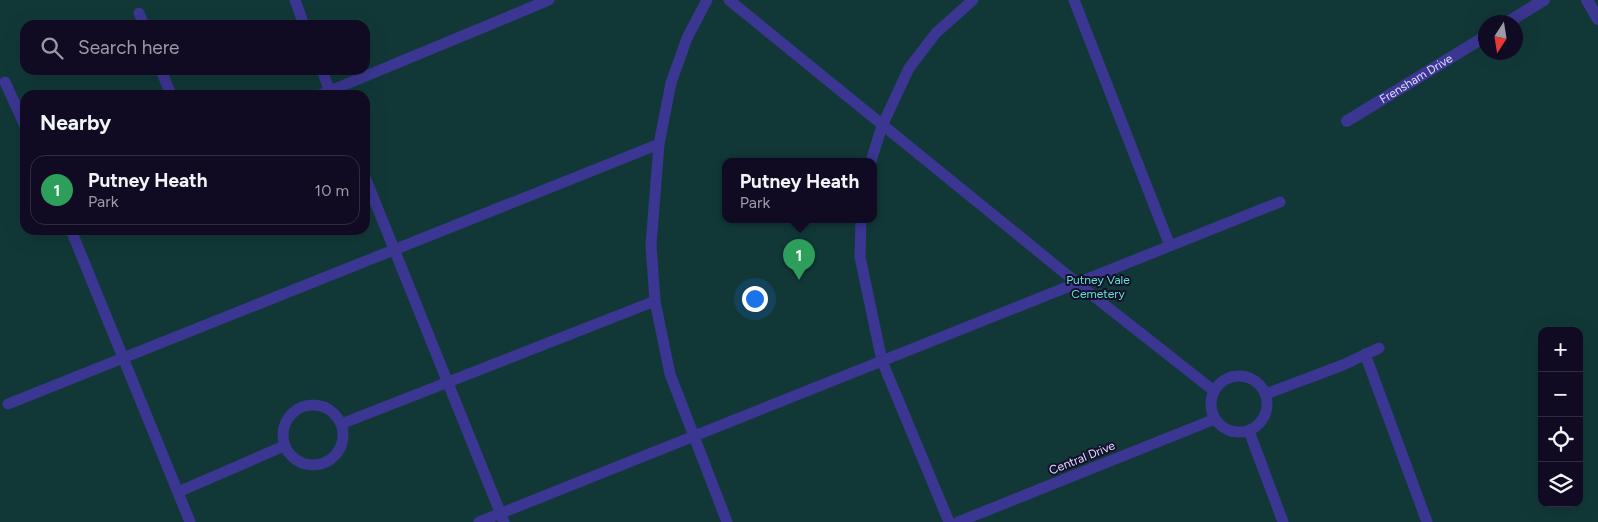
<!DOCTYPE html>
<meta charset="utf-8">
<style>
body{margin:0;font-family:Figtree,sans-serif;background:#19142a;color:#f1f3f6}
.controls{position:absolute;right:15px;bottom:15px;display:grid;overflow:hidden;border-radius:10px;box-shadow:0 5px 20px #0002}
.controls button{width:45px;height:45px;display:grid;place-items:center;padding:0;border:0;border-bottom:1px solid #302b40;background:#100b22;color:#f1f3f6;font:25px sans-serif}
.compass{position:absolute;left:1478px;top:15px;width:45px;height:45px;border-radius:50%;background:#100b22;box-shadow:0 5px 20px #0002;rotate:192deg}
.you{position:absolute;left:754px;top:298px;width:18px;height:18px;margin:-12px;border:4px solid #fff;border-radius:50%;background:#1a73e8;box-shadow:0 0 0 8px #1a73e833}
.badge{display:grid;place-items:center;width:32px;height:32px;border-radius:50%;background:#0f766e;color:#fff;font-size:16px;font-weight:700}
.pin{position:absolute;translate:-50% -41px;filter:drop-shadow(0 1px 2px #0008)}
.pin::after{content:'';position:absolute;top:26px;width:18px;height:15px;background:inherit;clip-path:polygon(0 0,100% 0,50% 100%)}
.popup{position:absolute;left:722px;top:158px;width:155px;height:65px;box-sizing:border-box;display:grid;place-content:center;border-radius:10px;background:#100b22;filter:drop-shadow(0 1px 4px #0005);font-size:16px;white-space:nowrap;color:#9c9ba5}
.popup b{font-size:19px;color:#f1f3f6}
.popup::after{content:'';position:absolute;left:50%;top:100%;margin-left:-10px;border:10px solid transparent;border-top-color:#100b22}
.list{margin:0;padding:0;list-style:none}
h2{display:flex;justify-content:space-between;align-items:center;height:65px;margin:0;padding:0 20px;font-size:21px}
h2 small{font-size:16px;font-weight:400;color:#9c9ba5}
.list li{display:grid;grid-template-columns:32px 1fr auto;gap:15px;align-items:center;box-sizing:border-box;height:70px;margin:0 10px 10px;padding:0 10px;border:1px solid #302b40;border-radius:15px}
.list b{display:block;font-size:19px;white-space:nowrap}
.list p{margin:0;font-size:16px;white-space:nowrap;color:#9c9ba5}
.list em{font-size:16px;font-style:normal;color:#9c9ba5}
.icon{flex:none;width:28px;height:28px;fill:none;stroke:currentColor;stroke-width:2;stroke-linecap:round;stroke-linejoin:round}
.map{position:relative;flex:none;width:1598px;height:522px;overflow:hidden}
.search{position:absolute;background:#100b22;box-shadow:0 5px 20px #0002;left:20px;top:20px;width:350px;height:55px;display:flex;align-items:center;gap:12px;box-sizing:border-box;padding:0 18px;border-radius:15px;color:#9c9ba5;font-size:19px}
.panel{position:absolute;background:#100b22;box-shadow:0 5px 20px #0002;left:20px;top:90px;width:350px;height:145px;border-radius:15px}
.map>svg:first-child{display:block}
</style>
<div class="map">
<svg width="1598" height="522" viewBox="0 0 1598 522">
<rect width="100%" height="100%" fill="#150f2e"/>
<!-- green -->
<path fill="#113837" fill-rule="evenodd" d="M0,0H1598V522H0ZM1486,22H1516V52H1486ZM25,25H365V70H25ZM25,95H365V230H25ZM725,161H873V219H725ZM1542,331H1579V503H1542Z"/>
<g fill="none" stroke-linecap="round" stroke-linejoin="round">
<!-- lane -->
<g stroke="#3b3691" stroke-width="11">
<polyline points="295,0 304,25"/>
<polyline points="707,0 687,38 671,83 659,144 651,245 655,301 670,374 727,522"/>
<polyline points="729,0 1077,283 1214,391"/>
<polyline points="1074,0 1170,246"/>
<polyline points="139,13 144,25"/>
<polyline points="161,70 171,95"/>
<polyline points="322,70 331,95"/>
<polyline points="5,82 25,126"/>
<polyline points="320,95 549,0"/>
<polyline points="871,161 882,126 909,68 936,33 973,0"/>
<polyline points="365,177 504,522"/>
<polyline points="861,219 860,257 882,361 949,522"/>
<polyline points="71,230 190,522"/>
<polyline points="1365,354 1427,522"/>
<circle cx="1239" cy="404" r="28"/>
<polyline points="1266,394 1343,365 1379,348"/>
<polyline points="8,404 659,144"/>
<circle cx="313" cy="435" r="30"/>
<polyline points="341,424 655,301"/>
<polyline points="1249,431 1283,522"/>
<polyline points="178,492 284,446"/>
<polyline points="479,522 1280,202"/>
<polyline points="958,522 1215,419"/>
</g>
<!-- street -->
<g stroke="#3b3691" stroke-width="12">
<polyline points="1587,0 1598,19"/>
<polyline points="1508,22 1544,0"/>
<path id="s1" d="M1347,121L1486,36"/>
</g>
</g>
<g text-anchor="middle" dominant-baseline="central" stroke-width="4" stroke-linejoin="round" paint-order="stroke">
<!-- street labels -->
<g font-size="12" fill="#e0dcff" stroke="#150f2e">
<text stroke="none"><textPath href="#s1" startOffset="81">Frensham Drive</textPath></text>
<text transform="translate(1082 458) rotate(-22)">Central Drive</text>
</g>
<!-- park labels -->
<g font-size="12" fill="#5bebc9" stroke="#150f2e">
<text x="1098" y="280">Putney Vale<tspan x="1098" dy="14">Cemetery</tspan></text>
</g>
</g>
</svg>
<div class="controls">
<button>+</button>
<button>−</button>
<button><svg class="icon" aria-label="locate" viewBox="0 0 24 24"><circle cx="12" cy="12" r="6"/><path d="M12 2v4M12 18v4M2 12h4M18 12h4"/></svg></button>
<button><svg class="icon" aria-label="layers" viewBox="0 0 24 24"><path d="M12 4l9 5-9 5-9-5zM3 14l9 5 9-5"/></svg></button>
</div>
<svg class="compass" viewBox="-18 -18 36 36"><path d="M0-13l5 13h-10z" fill="#e53935"/><path d="M0 13l5-13h-10z" fill="#9c9ba5"/></svg>
<div class="you"></div>
<div class="pin badge" style="left:799px;top:280px;background:#2e9e5b">1</div>
<div class="popup"><b>Putney Heath</b>Park</div>
<div class="search"><svg class="icon" aria-label="search" viewBox="0 0 24 24"><circle cx="10" cy="10" r="6"/><path d="M15 15l6 6"/></svg>Search here</div>
<section class="panel">
<h2>Nearby<small></small></h2>
<ul class="list">
<li><span class="badge" style="background:#2e9e5b">1</span><div><b>Putney Heath</b><p>Park</p></div><em>10 m</em></li>
</ul>
</section>
</div>
